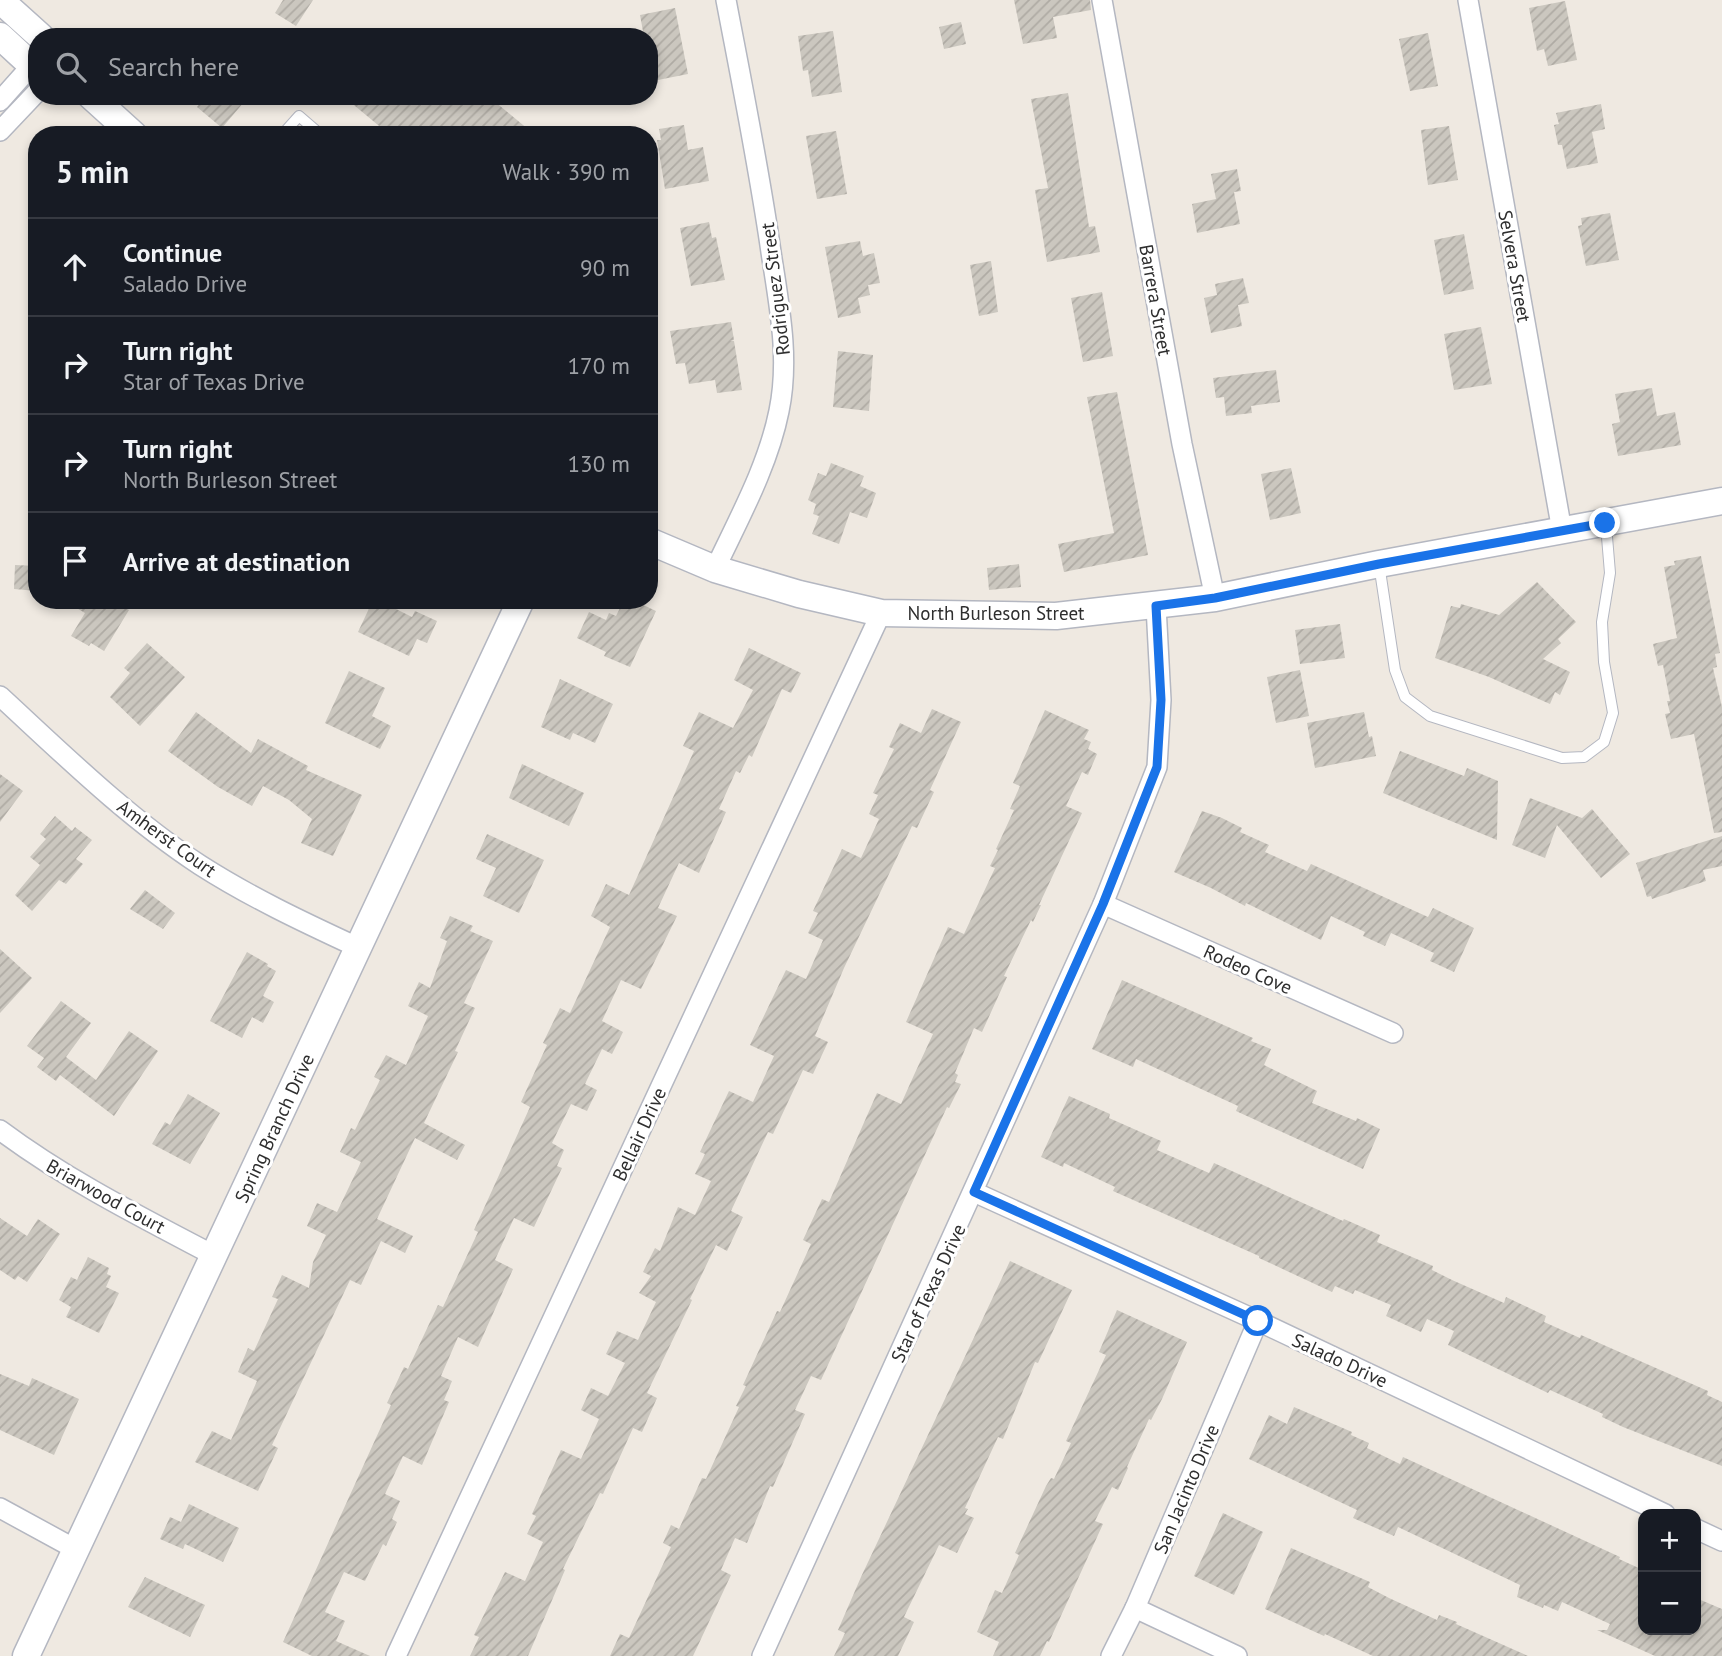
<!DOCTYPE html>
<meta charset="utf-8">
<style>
body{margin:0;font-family:"PT Sans",sans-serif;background:#20242c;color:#f1f3f6}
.controls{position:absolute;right:21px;bottom:21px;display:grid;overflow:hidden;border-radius:14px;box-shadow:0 4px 10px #0003}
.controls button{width:63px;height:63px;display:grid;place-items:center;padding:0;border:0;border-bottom:2px solid #363941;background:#171b24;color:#f1f3f6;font:35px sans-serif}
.stop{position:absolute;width:21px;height:21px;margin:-16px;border:5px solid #1a73e8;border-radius:50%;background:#fff}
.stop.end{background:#1a73e8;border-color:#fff;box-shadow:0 2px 7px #0008}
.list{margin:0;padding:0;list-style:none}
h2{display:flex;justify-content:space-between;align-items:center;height:91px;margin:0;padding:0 28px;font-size:30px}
h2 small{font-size:23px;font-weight:400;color:#9ea1a6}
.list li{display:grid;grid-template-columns:46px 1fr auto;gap:21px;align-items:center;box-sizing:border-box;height:98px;padding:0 28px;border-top:2px solid #363941}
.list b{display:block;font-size:26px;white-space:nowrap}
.list p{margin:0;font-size:23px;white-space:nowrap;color:#9ea1a6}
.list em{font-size:23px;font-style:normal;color:#9ea1a6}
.icon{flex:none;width:38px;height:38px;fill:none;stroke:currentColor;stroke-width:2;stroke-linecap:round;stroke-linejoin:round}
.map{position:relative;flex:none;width:1722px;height:1656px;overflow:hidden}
.search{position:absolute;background:#171b24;box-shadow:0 4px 10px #0003;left:28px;top:28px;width:630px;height:77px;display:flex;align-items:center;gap:18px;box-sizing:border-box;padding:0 24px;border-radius:28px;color:#9ea1a6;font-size:26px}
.panel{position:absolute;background:#171b24;box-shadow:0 4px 10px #0003;left:28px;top:126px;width:630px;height:483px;border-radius:28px}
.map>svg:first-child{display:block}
</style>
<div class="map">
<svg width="1722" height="1656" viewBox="0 0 1722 1656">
<defs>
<pattern id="building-hatch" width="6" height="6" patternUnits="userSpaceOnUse" patternTransform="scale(1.75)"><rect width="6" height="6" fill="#cbc7bf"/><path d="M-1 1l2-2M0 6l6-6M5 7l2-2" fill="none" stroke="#afaba4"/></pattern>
</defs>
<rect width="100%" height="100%" fill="#efe9e1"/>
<!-- building -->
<g fill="url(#building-hatch)">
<polygon points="283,0 313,0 296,26 275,13"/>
<polygon points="1014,0 1090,0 1091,10 1053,17 1057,38 1023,44"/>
<polygon points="1565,1 1577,60 1548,66 1544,49 1537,51 1529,8"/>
<polygon points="675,8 688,74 653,81 649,62 649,37 644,37 640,15"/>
<polygon points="961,22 966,44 944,49 939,27"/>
<polygon points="833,31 842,92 812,97 808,70 803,71 798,36"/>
<polygon points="1428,33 1438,86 1410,91 1399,39"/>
<polygon points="1068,93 1089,227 1095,226 1100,252 1047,262 1035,190 1048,188 1031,99"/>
<polygon points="206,96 249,96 222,128 197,107"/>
<polygon points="343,96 488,96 535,135 390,135"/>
<polygon points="1601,104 1605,129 1592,132 1598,163 1567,169 1562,145 1558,145 1554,125 1559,124 1556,113"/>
<polygon points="684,125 688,150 703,147 709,181 665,189 657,140 661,140 659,129"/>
<polygon points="1449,126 1458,180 1428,185 1421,130"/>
<polygon points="836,131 847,194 817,199 806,136"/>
<polygon points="1237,169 1241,191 1234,192 1240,224 1197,233 1192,204 1216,199 1211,174"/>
<polygon points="1610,213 1619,260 1586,266 1578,226 1582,225 1581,218"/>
<polygon points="709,222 712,238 716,237 725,280 691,286 680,228"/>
<polygon points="1464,234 1474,289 1444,295 1434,240"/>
<polygon points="860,241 863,256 874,253 880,283 868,285 870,295 858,298 861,313 838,318 825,247"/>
<polygon points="991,261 998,312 979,316 970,265"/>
<polygon points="1243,278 1249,303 1238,305 1242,326 1211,333 1204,298 1217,295 1215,284"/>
<polygon points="1102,292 1113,356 1083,362 1071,298"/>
<polygon points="731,322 734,340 730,341 734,341 742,390 717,393 715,380 689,384 685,363 676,364 670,331"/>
<polygon points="1481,327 1492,384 1454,390 1444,334"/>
<polygon points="838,351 873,355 869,411 833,407"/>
<polygon points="1276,370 1280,402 1251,406 1252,413 1226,416 1224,397 1216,398 1213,378"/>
<polygon points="1652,388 1657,416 1675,412 1681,445 1618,456 1612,424 1620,422 1615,394"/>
<polygon points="1117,392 1148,555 1064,572 1058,544 1114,533 1087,397"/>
<polygon points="831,463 864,476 860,486 876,493 867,518 850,512 839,544 812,534 819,516 813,514 816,504 808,500 818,473 826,476"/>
<polygon points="1291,468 1301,513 1270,520 1261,474"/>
<polygon points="1701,556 1720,653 1715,654 1717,667 1713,668 1722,707 1722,832 1714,833 1694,734 1671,739 1665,714 1670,713 1667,701 1670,701 1663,665 1658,666 1653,644 1677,638 1664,567 1675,565 1674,561"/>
<polygon points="1019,564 1021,587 989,590 987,568"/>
<polygon points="15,565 37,566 37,591 14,589"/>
<polygon points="1537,582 1576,622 1558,639 1561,643 1543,659 1570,672 1560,695 1555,692 1550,704 1489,677 1435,658 1451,606 1460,608 1461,604 1499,615"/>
<polygon points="63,600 112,600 129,610 104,651 91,643 89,646 71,636 85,613"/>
<polygon points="373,600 378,600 412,617 415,611 437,621 427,643 417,639 409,656 358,632"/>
<polygon points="624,600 633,600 656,611 630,667 604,656 606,652 577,638 589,612 606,620 609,613 616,616"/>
<polygon points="1340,624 1345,658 1300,664 1295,630"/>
<polygon points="147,643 185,677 140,726 110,697 130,673 124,668"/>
<polygon points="749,648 801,673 791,693 782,689 752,757 749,755 740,773 736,771 719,809 726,812 699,873 679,863 658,908 677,916 641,989 621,980 602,1021 623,1032 612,1054 602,1049 585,1084 597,1090 587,1111 571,1104 552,1143 564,1150 557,1166 562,1168 534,1227 514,1218 495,1260 513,1269 478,1347 458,1337 441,1376 452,1381 444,1400 449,1402 422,1465 403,1456 385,1494 400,1501 392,1519 397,1522 386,1546 383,1544 365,1581 344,1572 325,1612 345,1621 336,1641 370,1656 312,1656 283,1642 391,1405 387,1403 404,1367 408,1369 438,1305 443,1307 478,1232 474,1230 530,1107 521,1102 547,1045 543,1043 560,1008 570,1013 610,927 591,916 606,884 629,895 694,751 683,746 699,712 733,728 753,690 734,680"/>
<polygon points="1300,670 1309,716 1276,723 1267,677"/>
<polygon points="349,671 385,688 372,716 391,726 380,749 325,723"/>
<polygon points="560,679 613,704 595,743 573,733 570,740 541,727"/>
<polygon points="932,709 961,722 930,790 934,792 917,828 912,826 844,968 815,1036 828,1042 813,1074 803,1070 773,1134 768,1132 731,1211 743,1217 727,1251 716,1245 690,1299 692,1300 647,1393 657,1398 642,1432 633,1428 603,1494 600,1493 563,1569 565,1570 528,1656 470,1656 479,1637 474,1635 505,1572 525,1581 543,1542 527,1534 536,1516 532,1514 561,1450 581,1459 599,1419 581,1410 591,1388 608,1396 625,1363 606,1354 617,1331 638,1340 656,1302 639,1293 651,1276 643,1272 655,1248 660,1251 678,1207 695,1215 711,1181 695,1174 705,1154 700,1152 729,1091 753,1102 774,1056 750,1045 786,970 806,979 823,940 808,933 818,913 813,911 842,849 861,858 879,819 869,814 878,795 873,793 894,749 889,747 900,723 921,733"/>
<polygon points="1045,710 1089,730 1084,739 1091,742 1088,749 1097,754 1088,775 1082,772 1066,806 1082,813 1039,905 1041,905 1033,922 1031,920 1004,976 1007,977 982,1032 974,1028 955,1073 958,1075 955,1082 961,1084 949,1108 947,1107 821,1380 811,1376 795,1410 805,1414 773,1487 770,1486 747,1543 735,1538 721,1570 731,1575 693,1656 610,1656 620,1634 629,1638 671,1547 663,1543 671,1525 679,1529 702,1478 706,1479 739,1407 736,1406 746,1386 743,1385 777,1311 780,1312 811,1244 803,1240 822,1199 829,1202 877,1093 901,1104 914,1075 933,1034 906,1022 948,927 964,934 995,868 990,866 998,850 996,849 1014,810 1010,809 1020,786 1013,783"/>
<polygon points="196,712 251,753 258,739 308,766 306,770 362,795 333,856 301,843 312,819 289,800 263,786 252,806 218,787 168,751"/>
<polygon points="1364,712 1369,737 1372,736 1376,756 1315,768 1307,723"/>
<polygon points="1400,751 1464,776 1467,768 1498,781 1497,840 1383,793"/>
<polygon points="522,764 584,793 569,826 509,798"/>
<polygon points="0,774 23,791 0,822"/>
<polygon points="1530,798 1582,818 1592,809 1630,854 1601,878 1557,825 1545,858 1512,845"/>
<polygon points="1202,811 1222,818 1242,828 1240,832 1269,845 1265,852 1307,871 1311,864 1428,917 1433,908 1474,928 1454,972 1430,961 1434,953 1391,933 1385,946 1363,936 1365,932 1331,916 1321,940 1246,903 1245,906 1211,888 1174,872"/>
<polygon points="55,816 72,831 75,827 92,840 76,859 83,864 66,884 59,880 32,911 15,895 40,865 30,857 46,839 40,834"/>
<polygon points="487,834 544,860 519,913 483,896 496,868 476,859"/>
<polygon points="1722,836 1722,866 1703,870 1706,881 1652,899 1651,896 1647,897 1636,863"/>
<polygon points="145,890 175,913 163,929 130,909"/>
<polygon points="450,916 473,926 470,931 493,941 464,1003 475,1008 455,1051 458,1052 424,1123 465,1145 457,1160 415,1138 377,1219 413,1236 405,1253 381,1241 361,1285 350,1280 272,1445 278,1448 258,1491 195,1462 212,1431 231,1440 257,1381 238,1372 248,1348 254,1351 278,1299 272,1297 282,1275 309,1288 313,1262 326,1235 307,1226 317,1203 337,1212 361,1162 340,1152 351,1128 355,1130 380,1080 374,1077 386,1055 406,1065 428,1016 408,1006 419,982 430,988 447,941 440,938"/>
<polygon points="0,949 32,978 0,1013"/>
<polygon points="247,952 268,964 267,966 276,971 263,996 274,1002 263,1023 252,1017 242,1038 210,1021"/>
<polygon points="1122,980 1253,1038 1251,1041 1271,1049 1264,1065 1317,1091 1312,1103 1356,1121 1357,1118 1380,1129 1363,1169 1236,1111 1238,1106 1136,1059 1133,1067 1092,1049"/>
<polygon points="61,1001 91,1023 66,1057 96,1080 129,1031 158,1051 114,1116 60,1075 56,1081 37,1067 44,1058 27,1046"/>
<polygon points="188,1094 220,1113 190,1164 152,1144 165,1122 170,1125"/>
<polygon points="1069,1096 1110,1114 1109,1118 1161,1141 1157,1150 1209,1173 1214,1163 1343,1221 1344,1219 1380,1235 1377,1242 1433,1266 1432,1270 1452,1280 1504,1303 1506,1297 1546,1316 1544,1322 1580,1338 1581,1335 1708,1391 1707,1395 1722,1402 1722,1466 1623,1427 1602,1417 1603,1414 1550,1390 1548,1393 1448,1345 1454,1331 1427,1319 1421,1332 1386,1316 1391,1305 1355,1290 1353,1294 1335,1286 1332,1292 1259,1258 1259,1256 1113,1191 1115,1187 1064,1163 1063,1167 1041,1157"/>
<polygon points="0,1218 27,1236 38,1219 60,1234 27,1282 18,1276 15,1280 0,1270"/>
<polygon points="88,1257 109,1268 107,1274 111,1276 106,1287 119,1293 99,1333 66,1317 71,1307 59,1300 71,1277 77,1280"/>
<polygon points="1010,1261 1072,1290 1038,1363 1035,1362 1003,1439 998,1437 965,1508 968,1509 965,1514 974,1518 957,1553 939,1545 904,1617 914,1622 898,1656 834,1656 845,1633 838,1630 861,1577"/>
<polygon points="1117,1310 1187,1342 1162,1399 1151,1420 1149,1419 1127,1467 1128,1468 1118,1490 1112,1487 1095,1521 1103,1524 1049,1642 1047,1641 1040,1656 993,1656 999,1642 977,1632 995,1590 1002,1593 1019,1555 1015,1553 1046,1486 1051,1478 1054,1479 1071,1443 1066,1441 1106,1355 1099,1352"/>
<polygon points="0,1374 29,1386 32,1378 79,1399 54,1455 0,1430"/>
<polygon points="1294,1407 1352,1432 1351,1435 1369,1443 1367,1448 1400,1464 1403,1457 1620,1557 1619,1559 1643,1570 1643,1630 1696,1630 1696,1598 1722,1609 1722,1656 1655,1656 1597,1630 1607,1630 1610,1624 1562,1602 1558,1611 1544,1605 1543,1608 1517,1597 1520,1585 1398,1527 1394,1536 1353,1518 1357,1510 1249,1459 1269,1415 1287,1424"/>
<polygon points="189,1504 239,1528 223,1562 185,1544 183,1549 160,1539 170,1517 181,1522"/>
<polygon points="1223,1513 1263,1532 1234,1595 1194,1576"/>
<polygon points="1291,1548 1370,1582 1368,1587 1389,1598 1437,1620 1439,1615 1457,1622 1456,1624 1528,1656 1373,1656 1325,1634 1324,1636 1302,1626 1265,1609"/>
<polygon points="145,1577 205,1605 190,1637 128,1607"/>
</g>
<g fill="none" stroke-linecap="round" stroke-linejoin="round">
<!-- lane casing -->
<g stroke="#b4b7c1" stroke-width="12">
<g id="lane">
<polyline points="282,135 299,116 321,135"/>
<polyline points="1379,564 1395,670 1405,697 1430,716 1562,758 1584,757 1604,742 1613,713 1604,662 1602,622 1610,573 1606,525"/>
</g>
</g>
<!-- street casing -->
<g stroke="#b4b7c1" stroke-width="22">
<g id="street">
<polyline points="1102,0 1182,444 1215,598"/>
<polyline points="1468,0 1562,531"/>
<polyline points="0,101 24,74 37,69"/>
<polyline points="0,131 37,92"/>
<path d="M715,569C739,518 768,466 779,411C790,358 779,305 771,252C759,168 742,84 726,0"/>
<path d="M0,696C64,755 127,817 200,865C250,897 303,922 357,947"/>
<polyline points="1103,904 1393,1033"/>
<path d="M0,1130C67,1180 141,1217 215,1256"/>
<polyline points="974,1192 1258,1321 1665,1514"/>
<polyline points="0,1508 77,1550"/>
<polyline points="1696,1529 1722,1541"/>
<polyline points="1135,1608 1237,1656"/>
<polyline points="396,1656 881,613"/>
<polyline points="762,1656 1103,904 1157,767 1161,700 1156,606"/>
<polyline points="1111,1656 1135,1608 1258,1321"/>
</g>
</g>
<!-- secondary casing -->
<g stroke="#b4b7c1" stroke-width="29">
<g id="secondary">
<polyline points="0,0 41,37"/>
<polyline points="0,36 26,60 37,60"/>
<polyline points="91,96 134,135"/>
<polyline points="649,541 715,569 799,594 881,613 1056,616 1215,598 1379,564 1722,501"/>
<polyline points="26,1656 521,600"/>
</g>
</g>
<!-- lane -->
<use href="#lane" stroke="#fff" stroke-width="10"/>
<!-- street -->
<use href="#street" stroke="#fff" stroke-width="19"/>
<!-- secondary -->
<use href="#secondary" stroke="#fff" stroke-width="26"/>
</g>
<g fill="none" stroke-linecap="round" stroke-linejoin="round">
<!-- route -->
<polyline stroke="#1a73e8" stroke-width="9" points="1258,1321 974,1192 1103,904 1157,767 1161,700 1156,606 1215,598 1379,564 1605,523"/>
</g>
<g text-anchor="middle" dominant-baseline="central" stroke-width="6" stroke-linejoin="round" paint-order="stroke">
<!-- street labels -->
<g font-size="19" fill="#2e2e2e" stroke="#fff">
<text transform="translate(1515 266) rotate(80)">Selvera Street</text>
<text transform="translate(775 289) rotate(-97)">Rodriguez Street</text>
<text transform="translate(1156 300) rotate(80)">Barrera Street</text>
<text x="996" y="613">North Burleson Street</text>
<text transform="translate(167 838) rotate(36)">Amherst Court</text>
<text transform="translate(1248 969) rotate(24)">Rodeo Cove</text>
<text transform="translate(274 1128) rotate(-65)">Spring Branch Drive</text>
<text transform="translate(639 1134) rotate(-65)">Bellair Drive</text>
<text transform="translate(106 1196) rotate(29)">Briarwood Court</text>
<text transform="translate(928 1293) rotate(-65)">Star of Texas Drive</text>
<text transform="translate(1340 1360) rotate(25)">Salado Drive</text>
<text transform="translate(1186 1489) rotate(-67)">San Jacinto Drive</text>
</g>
</g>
</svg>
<div class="controls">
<button>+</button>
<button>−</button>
</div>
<div class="stop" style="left:1258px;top:1321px"></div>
<div class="stop end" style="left:1605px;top:523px"></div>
<div class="search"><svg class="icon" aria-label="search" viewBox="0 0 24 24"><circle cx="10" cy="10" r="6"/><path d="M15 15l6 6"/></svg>Search here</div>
<section class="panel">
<h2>5 min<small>Walk · 390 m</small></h2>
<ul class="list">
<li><svg class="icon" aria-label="ahead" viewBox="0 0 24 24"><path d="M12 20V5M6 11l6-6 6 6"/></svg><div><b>Continue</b><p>Salado Drive</p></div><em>90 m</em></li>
<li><svg class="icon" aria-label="right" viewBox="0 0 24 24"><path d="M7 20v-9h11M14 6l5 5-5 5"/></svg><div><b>Turn right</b><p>Star of Texas Drive</p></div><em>170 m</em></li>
<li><svg class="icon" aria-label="right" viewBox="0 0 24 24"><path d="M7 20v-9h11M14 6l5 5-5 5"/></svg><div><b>Turn right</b><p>North Burleson Street</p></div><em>130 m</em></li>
<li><svg class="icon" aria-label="arrive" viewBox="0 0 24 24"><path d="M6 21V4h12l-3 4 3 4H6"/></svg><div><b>Arrive at destination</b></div></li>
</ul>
</section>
</div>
